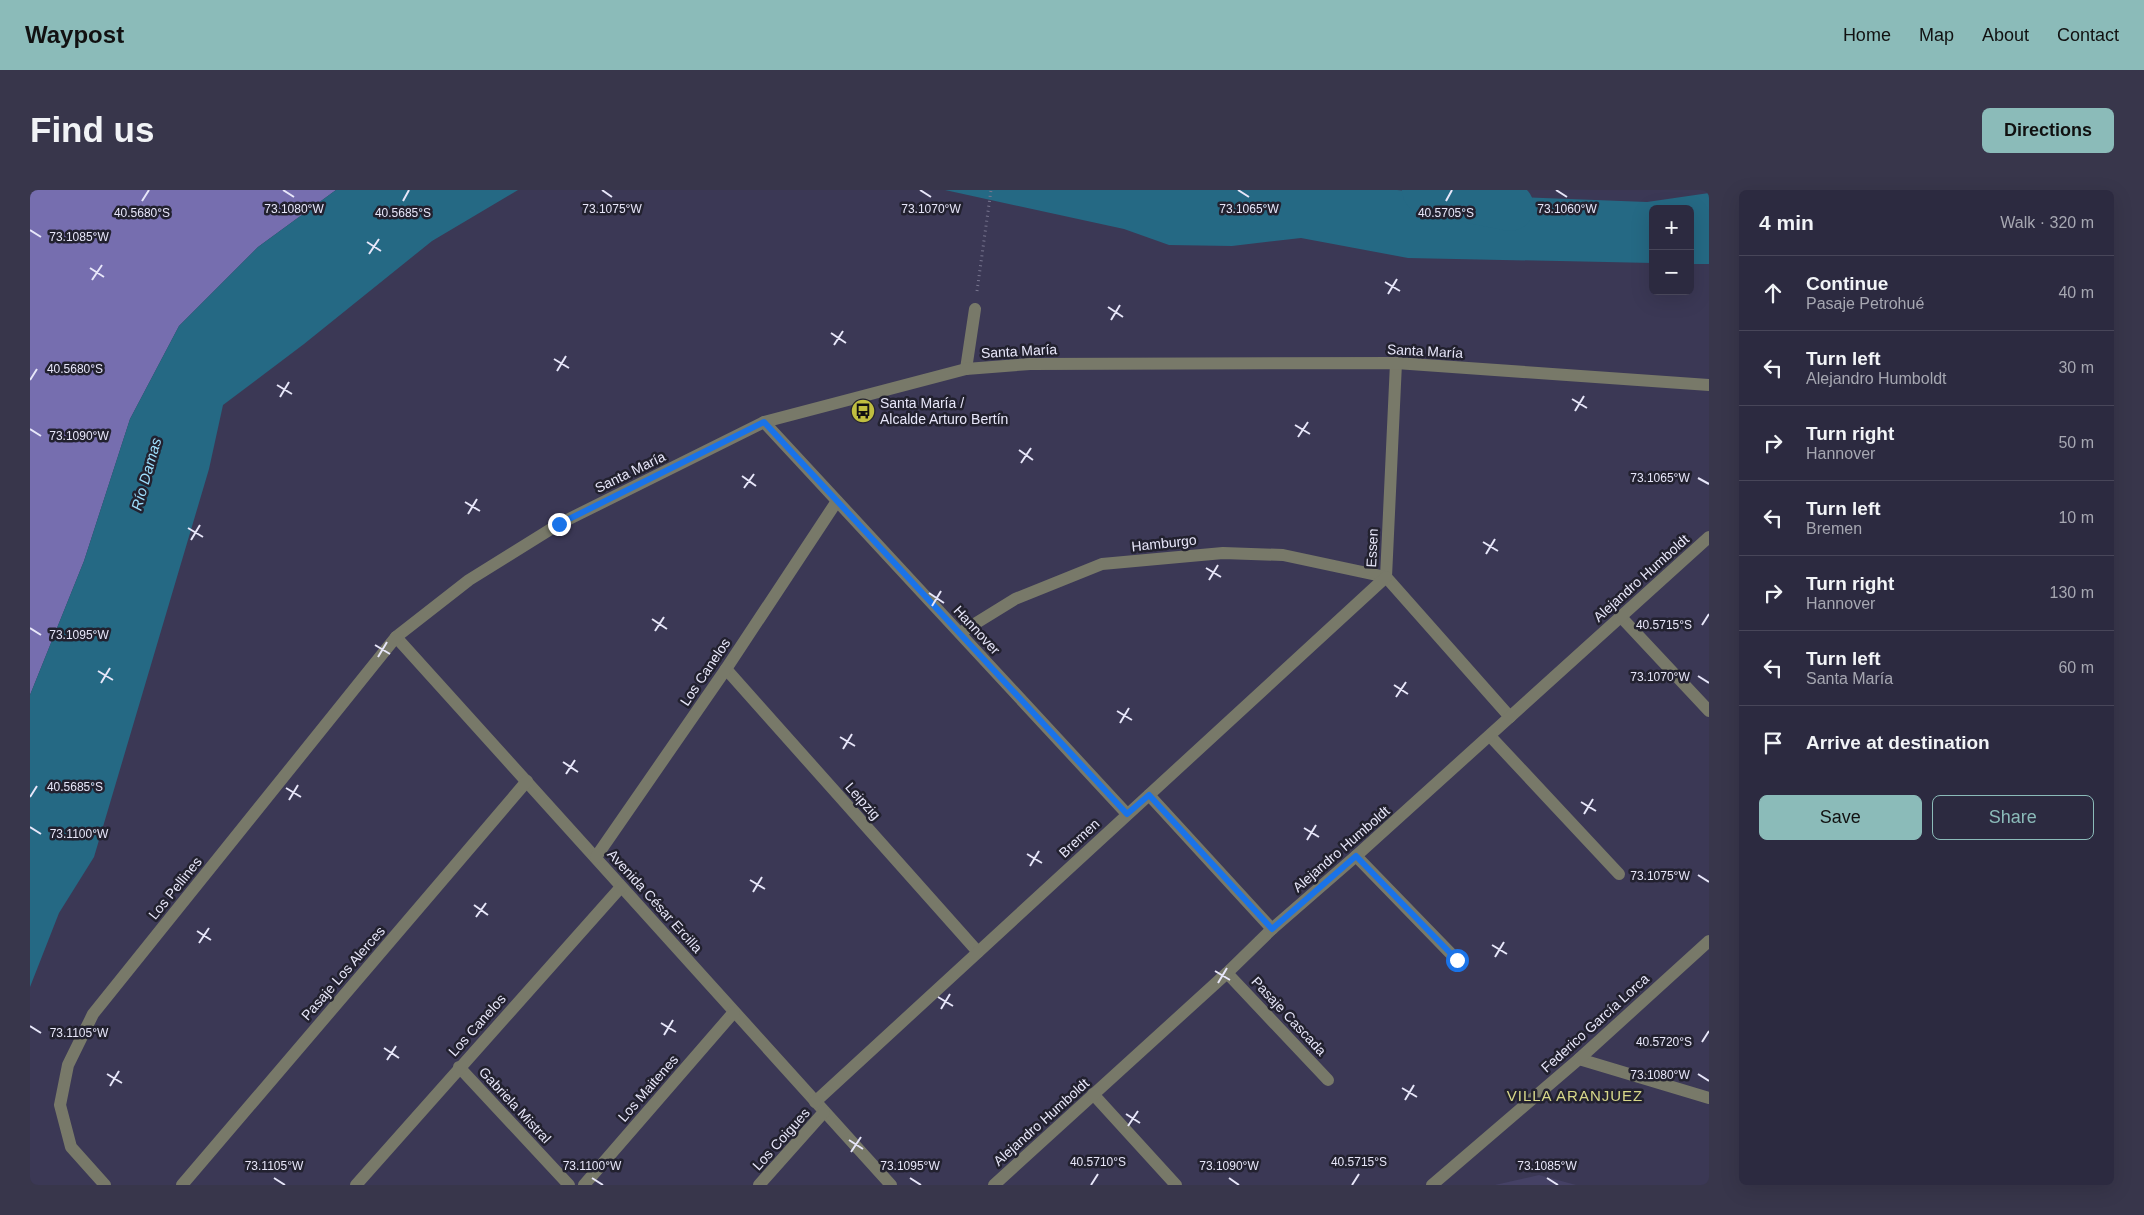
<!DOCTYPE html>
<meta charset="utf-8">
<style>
body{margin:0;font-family:Arial,sans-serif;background:#38364b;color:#f1f3f6}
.controls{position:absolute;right:15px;top:15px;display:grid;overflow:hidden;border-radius:8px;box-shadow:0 5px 20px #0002}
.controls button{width:45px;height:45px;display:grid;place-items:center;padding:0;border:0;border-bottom:1px solid #484659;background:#2c2a40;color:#f1f3f6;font:25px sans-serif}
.stop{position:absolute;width:15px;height:15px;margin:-11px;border:4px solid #1a73e8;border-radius:50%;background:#fff}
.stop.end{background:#1a73e8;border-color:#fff;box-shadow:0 1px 5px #0008}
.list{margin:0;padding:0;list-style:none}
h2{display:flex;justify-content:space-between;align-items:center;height:65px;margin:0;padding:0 20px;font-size:21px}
h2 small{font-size:16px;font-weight:400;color:#a6a7b1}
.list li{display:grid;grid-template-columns:32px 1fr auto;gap:15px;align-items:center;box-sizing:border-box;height:75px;padding:0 20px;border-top:1px solid #484659}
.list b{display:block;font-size:19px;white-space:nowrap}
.list p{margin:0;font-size:16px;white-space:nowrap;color:#a6a7b1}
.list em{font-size:16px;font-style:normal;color:#a6a7b1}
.actions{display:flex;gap:10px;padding:15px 20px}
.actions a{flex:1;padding:11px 0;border:1px solid #8bbbb9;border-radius:8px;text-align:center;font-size:18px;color:#8bbbb9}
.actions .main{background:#8bbbb9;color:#111}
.icon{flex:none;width:28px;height:28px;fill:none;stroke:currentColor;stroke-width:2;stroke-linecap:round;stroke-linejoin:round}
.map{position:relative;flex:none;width:1679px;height:995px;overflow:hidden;border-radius:8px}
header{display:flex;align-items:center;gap:30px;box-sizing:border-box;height:70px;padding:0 25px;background:#8bbbb9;color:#111}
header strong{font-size:24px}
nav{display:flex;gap:28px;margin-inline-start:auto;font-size:18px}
.intro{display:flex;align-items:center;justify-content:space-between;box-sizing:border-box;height:120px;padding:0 30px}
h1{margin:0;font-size:35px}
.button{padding:12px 22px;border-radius:8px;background:#8bbbb9;color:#111;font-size:18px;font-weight:700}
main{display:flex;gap:30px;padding:0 30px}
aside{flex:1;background:#2c2a40;border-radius:8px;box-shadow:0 5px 20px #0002}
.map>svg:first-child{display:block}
</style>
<header>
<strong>Waypost</strong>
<nav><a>Home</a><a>Map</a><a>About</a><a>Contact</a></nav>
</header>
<div class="intro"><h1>Find us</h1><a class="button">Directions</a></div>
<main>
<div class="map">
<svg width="1679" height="995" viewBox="0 0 1679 995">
<rect width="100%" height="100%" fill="#3b3855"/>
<!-- built -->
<polygon fill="#454165" points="1509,985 1546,995 1465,995"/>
<!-- forest -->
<polygon fill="#766eaf" points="0,0 306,0 228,57 149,136 100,229 54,371 0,505"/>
<!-- water -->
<g fill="#256984">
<polygon points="306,0 488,0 402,51 274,154 193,215 179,279 64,667 29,723 0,797 0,505 54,371 100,229 149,136 228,57"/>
<polygon points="915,0 1367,0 1405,4 1617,12 1679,3 1679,74 1660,74 1660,19 1623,19 1623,73 1378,68 1271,48 1202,56 1139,55 1094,39"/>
</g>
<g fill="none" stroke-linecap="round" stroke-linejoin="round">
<!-- river -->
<polyline stroke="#256984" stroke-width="48" points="1396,0 1480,17"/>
<!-- path -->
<polyline stroke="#78758f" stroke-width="3" stroke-dasharray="1 4" stroke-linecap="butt" points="947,101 961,0"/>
<!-- minor -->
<g stroke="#787969" stroke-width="12">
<polyline points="1366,173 1356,387 1480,527"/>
<polyline points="936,179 945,119"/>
<polyline points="734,232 1097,624"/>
<polyline points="1591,427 1679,521"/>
<polyline points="930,443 985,409 1072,374 1193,363 1253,365 1356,387"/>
<polyline points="366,447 861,995"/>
<polyline points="696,479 948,762"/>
<polyline points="1460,546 1589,684"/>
<polyline points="1119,605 1242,739"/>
<polyline points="1326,666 1427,770"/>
<polyline points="566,667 696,479 807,311"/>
<polyline points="1197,783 1298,890"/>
<polyline points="1549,869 1679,908"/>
<polyline points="429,877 539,995"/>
<polyline points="1063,904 1146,995"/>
<polyline points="785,912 1356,387"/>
<polyline points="75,995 41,957 30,915 38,875 63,824 366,447 439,390 529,334 734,232 936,179 1000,174 1366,173 1679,195"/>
<polyline points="152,995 497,591"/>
<polyline points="326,995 591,697"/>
<polyline points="554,995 704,822"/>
<polyline points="729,995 794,922"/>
<polyline points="964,995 1197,783 1242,739 1326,666 1679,347"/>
<polyline points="1402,995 1549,869 1679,751"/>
</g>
</g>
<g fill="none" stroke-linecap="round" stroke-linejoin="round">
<!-- route -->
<polyline stroke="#1a73e8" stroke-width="6" points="529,334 734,232 1097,624 1119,605 1242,739 1326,666 1427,770"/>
</g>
<!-- ticks -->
<path fill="none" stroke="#e7e6f9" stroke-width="2" d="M253,0L264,7M572,0L582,7M890,0L901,7M1208,0L1219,7M1526,0L1537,7M112,11L119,0M373,11L379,0M1416,11L1422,0M0,40L11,47M337,52L351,61M339,64L349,49M60,78L74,87M62,90L72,75M1355,92L1370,101M1358,104L1367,89M1078,117L1093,127M1081,130L1090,115M801,143L816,153M804,155L813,141M524,169L539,178M527,181L536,166M0,190L7,179M247,195L262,204M250,207L259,192M1542,209L1557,218M1545,221L1554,206M1265,235L1280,244M0,239L11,246M1268,247L1278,232M989,260L1003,270M991,273L1001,258M712,286L726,296M1668,288L1679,294M714,298L724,284M435,312L450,321M438,324L447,309M158,338L173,347M161,350L170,335M1453,352L1468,361M1456,364L1465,349M1176,378L1191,387M1179,390L1188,375M899,403L914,413M902,416L911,401M622,429L637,439M1672,435L1679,424M0,438L11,445M625,441L634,427M345,455L360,464M348,467L357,452M68,481L83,490M1668,486L1679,493M71,493L80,478M1364,495L1378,504M1366,507L1376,492M1087,521L1102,530M1090,533L1099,518M810,547L825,556M813,559L822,544M533,572L548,582M536,584L545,570M256,598L271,607M0,607L7,596M259,610L268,595M1551,612L1566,621M1554,624L1563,609M0,637L11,644M1274,638L1289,647M1277,650L1286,635M997,664L1012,673M1000,676L1009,661M1668,685L1679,692M720,690L735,699M723,702L732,687M444,715L458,725M446,727L456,713M167,741L181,750M169,753L179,738M1462,755L1477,764M1465,767L1474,752M1185,781L1200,790M1188,793L1197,778M908,807L923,816M911,819L920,804M631,833L646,842M0,836L11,843M634,845L643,830M1672,852L1679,841M354,858L369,868M357,870L366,856M77,884L92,893M1668,884L1679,891M80,896L89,881M1372,898L1387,907M1375,910L1384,895M1096,924L1110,933M1098,936L1108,921M819,950L833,959M821,962L831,947M244,988L255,995M562,988L573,995M880,988L891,995M1199,988L1209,995M1517,988L1528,995M1061,995L1068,984M1322,995L1329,984"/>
<!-- icons -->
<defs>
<g id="bus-disc" transform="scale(1.25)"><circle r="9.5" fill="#c0be40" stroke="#22212f"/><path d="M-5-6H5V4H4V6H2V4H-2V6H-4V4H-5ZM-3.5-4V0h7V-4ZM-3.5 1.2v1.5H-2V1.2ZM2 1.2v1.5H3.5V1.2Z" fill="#111"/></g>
</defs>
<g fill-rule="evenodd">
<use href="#bus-disc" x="833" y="221"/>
</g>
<g text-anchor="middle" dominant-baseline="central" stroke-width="5" stroke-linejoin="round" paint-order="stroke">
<!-- street labels -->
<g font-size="14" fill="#e7e6f9" stroke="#22212f">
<text transform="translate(989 161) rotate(-3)">Santa María</text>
<text transform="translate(1395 161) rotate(3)">Santa María</text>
<text transform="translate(600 282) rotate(-26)">Santa María</text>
<text transform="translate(1134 353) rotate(-6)">Hamburgo</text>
<text transform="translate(1342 358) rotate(-87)">Essen</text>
<text transform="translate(1611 388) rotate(-42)">Alejandro Humboldt</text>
<text transform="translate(947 440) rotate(47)">Hannover</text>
<text transform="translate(675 482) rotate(-56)">Los Canelos</text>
<text transform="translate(833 611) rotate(48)">Leipzig</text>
<text transform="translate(1049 648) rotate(-43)">Bremen</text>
<text transform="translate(1311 659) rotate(-41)">Alejandro Humboldt</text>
<text transform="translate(145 698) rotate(-51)">Los Pellines</text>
<text transform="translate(625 711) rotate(48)">Avenida César Ercilla</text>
<text transform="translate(313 783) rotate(-49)">Pasaje Los Alerces</text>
<text transform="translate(1259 826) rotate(47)">Pasaje Cascada</text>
<text transform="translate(1565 833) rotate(-42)">Federico García Lorca</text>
<text transform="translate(447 835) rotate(-48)">Los Canelos</text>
<text transform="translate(618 898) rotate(-49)">Los Maitenes</text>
<text transform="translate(485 915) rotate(47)">Gabriela Mistral</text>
<text transform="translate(1011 932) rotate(-42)">Alejandro Humboldt</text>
<text transform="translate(751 949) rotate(-48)">Los Coigues</text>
</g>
<!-- poi labels -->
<g font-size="14" fill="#e7e6f9" stroke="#22212f" text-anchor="start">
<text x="850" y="213">Santa María /<tspan x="850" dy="16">Alcalde Arturo Bertín</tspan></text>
</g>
<!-- water labels -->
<g font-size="15" font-style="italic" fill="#9fe0fe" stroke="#22212f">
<text transform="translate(116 284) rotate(-74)">Río Damas</text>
</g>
<!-- neighbourhood labels -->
<g font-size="15" letter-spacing="1" fill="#d8d88a" stroke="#22212f">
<text x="1545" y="905">VILLA ARANJUEZ</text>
</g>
</g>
<g font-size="12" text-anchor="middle" fill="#e7e6f9" stroke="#22212f" stroke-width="5" stroke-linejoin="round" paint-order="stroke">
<text x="1219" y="23">73.1065°W</text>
<text x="264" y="23">73.1080°W</text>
<text x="582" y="23">73.1075°W</text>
<text x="901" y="23">73.1070°W</text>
<text x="1537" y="23">73.1060°W</text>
<text x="112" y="27">40.5680°S</text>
<text x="373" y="27">40.5685°S</text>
<text x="1416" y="27">40.5705°S</text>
<text x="49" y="51">73.1085°W</text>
<text x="45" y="183">40.5680°S</text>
<text x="49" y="250">73.1090°W</text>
<text x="1630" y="292">73.1065°W</text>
<text x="1634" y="439">40.5715°S</text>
<text x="49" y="449">73.1095°W</text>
<text x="1630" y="491">73.1070°W</text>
<text x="45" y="601">40.5685°S</text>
<text x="49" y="648">73.1100°W</text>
<text x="1630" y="690">73.1075°W</text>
<text x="49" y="847">73.1105°W</text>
<text x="1634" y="856">40.5720°S</text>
<text x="1630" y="889">73.1080°W</text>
<text x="1068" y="976">40.5710°S</text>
<text x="1329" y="976">40.5715°S</text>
<text x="244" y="980">73.1105°W</text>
<text x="562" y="980">73.1100°W</text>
<text x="880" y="980">73.1095°W</text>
<text x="1199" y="980">73.1090°W</text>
<text x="1517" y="980">73.1085°W</text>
</g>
</svg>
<div class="controls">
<button>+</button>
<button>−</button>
</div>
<div class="stop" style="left:1427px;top:770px"></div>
<div class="stop end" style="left:529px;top:334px"></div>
</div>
<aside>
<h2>4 min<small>Walk · 320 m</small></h2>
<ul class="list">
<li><svg class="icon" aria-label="ahead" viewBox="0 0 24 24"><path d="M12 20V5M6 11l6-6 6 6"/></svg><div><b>Continue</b><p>Pasaje Petrohué</p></div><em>40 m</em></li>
<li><svg class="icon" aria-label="left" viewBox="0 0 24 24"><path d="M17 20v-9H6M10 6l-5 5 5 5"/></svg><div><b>Turn left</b><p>Alejandro Humboldt</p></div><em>30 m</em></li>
<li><svg class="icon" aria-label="right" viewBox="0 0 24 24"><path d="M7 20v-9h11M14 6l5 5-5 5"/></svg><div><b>Turn right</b><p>Hannover</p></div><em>50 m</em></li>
<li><svg class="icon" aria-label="left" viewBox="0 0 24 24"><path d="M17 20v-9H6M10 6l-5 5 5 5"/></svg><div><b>Turn left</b><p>Bremen</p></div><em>10 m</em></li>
<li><svg class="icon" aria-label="right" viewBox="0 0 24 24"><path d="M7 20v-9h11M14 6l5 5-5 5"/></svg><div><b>Turn right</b><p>Hannover</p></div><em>130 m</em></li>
<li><svg class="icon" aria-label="left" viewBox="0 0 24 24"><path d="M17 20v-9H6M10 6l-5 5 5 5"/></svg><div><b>Turn left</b><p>Santa María</p></div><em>60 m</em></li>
<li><svg class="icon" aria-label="arrive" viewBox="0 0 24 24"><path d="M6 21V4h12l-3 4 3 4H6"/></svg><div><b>Arrive at destination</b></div></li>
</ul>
<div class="actions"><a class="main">Save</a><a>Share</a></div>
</aside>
</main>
